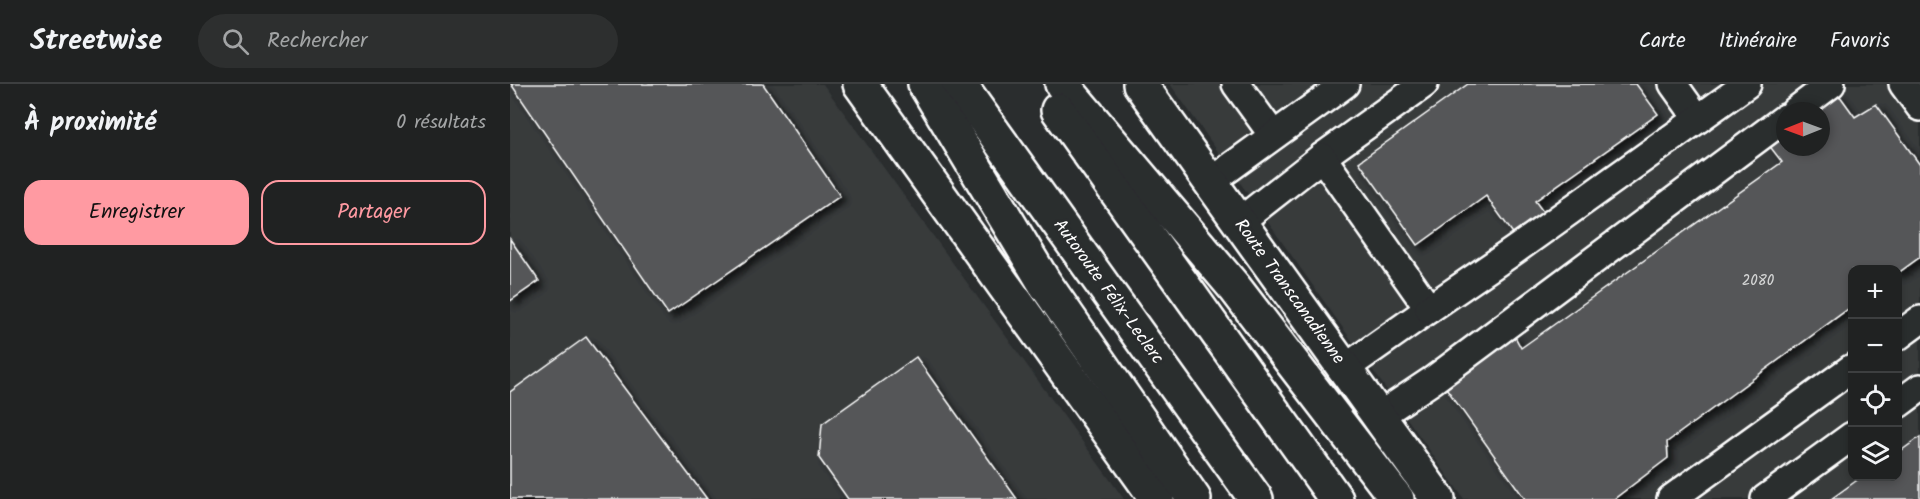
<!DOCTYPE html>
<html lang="fr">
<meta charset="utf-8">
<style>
body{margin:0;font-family:Kalam,sans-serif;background:#2d2f2f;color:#f1f3f6}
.controls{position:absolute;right:18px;bottom:18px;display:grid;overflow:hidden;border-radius:12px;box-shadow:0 3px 9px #0003}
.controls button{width:54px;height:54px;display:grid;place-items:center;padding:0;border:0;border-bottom:2px solid #3d3f40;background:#202222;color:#f1f3f6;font:30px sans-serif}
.compass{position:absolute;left:1266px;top:18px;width:54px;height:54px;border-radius:50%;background:#202222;box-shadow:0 3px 9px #0003;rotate:269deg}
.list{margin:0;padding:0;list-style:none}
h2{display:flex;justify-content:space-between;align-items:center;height:78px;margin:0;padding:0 24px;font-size:26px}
h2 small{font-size:20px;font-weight:400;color:#a2a4a5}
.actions{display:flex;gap:12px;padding:18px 24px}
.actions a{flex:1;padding:14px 0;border:2px solid #ff9aa2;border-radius:18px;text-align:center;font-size:21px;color:#ff9aa2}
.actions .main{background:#ff9aa2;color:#111}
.icon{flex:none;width:33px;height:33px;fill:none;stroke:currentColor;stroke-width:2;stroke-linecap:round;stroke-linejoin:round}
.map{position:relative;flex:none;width:1410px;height:415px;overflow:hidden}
header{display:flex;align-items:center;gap:36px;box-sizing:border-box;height:84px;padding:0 30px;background:#202222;border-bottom:2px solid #3d3f40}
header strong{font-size:28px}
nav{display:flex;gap:33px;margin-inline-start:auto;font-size:21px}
.search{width:420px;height:54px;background:#2d2f2f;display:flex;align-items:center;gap:15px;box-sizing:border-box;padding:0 21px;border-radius:33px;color:#a2a4a5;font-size:22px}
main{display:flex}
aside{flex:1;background:#202222}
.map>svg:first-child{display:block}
</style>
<header>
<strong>Streetwise</strong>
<div class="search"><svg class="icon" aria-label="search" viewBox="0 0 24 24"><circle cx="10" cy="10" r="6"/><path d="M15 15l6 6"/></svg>Rechercher</div>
<nav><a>Carte</a><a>Itinéraire</a><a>Favoris</a></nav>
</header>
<main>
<aside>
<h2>À proximité<small>0 résultats</small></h2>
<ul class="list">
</ul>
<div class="actions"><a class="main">Enregistrer</a><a>Partager</a></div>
</aside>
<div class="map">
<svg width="1410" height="415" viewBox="0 0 1410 415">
<defs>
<filter id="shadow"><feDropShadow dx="5.5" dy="5.5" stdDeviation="3" flood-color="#0009"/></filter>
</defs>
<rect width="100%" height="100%" fill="#2a2d2e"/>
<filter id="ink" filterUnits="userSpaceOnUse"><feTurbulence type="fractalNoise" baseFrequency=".0167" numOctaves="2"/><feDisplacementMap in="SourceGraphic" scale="12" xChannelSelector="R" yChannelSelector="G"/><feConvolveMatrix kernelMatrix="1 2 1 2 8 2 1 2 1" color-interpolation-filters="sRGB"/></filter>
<g filter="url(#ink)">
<!-- built -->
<g fill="#373a3b" fill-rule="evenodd">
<polygon points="0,0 313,0 614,415 0,415"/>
<path d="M660,0H1410V415H954ZM1275,27H1311V63H1275ZM1342,186H1388V392H1342Z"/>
</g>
<!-- building -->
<g fill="#555758" stroke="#fff" stroke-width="1.5" filter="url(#shadow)">
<polygon points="1,0 253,0 330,112 158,230"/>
<polygon points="958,0 1126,0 1148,30 1025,117 1040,137 1010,159 976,112 908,161 849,78"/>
<polygon points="1327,8 1345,33 1366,20 1410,81 1410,173 1388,189 1388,186 1342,186 1342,222 1157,358 1158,374 1104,415 1015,415 934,301 1003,249 1011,264 1272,78 1258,60 1275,47 1275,63 1311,63 1311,27 1302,27"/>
<polygon points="0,155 29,197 0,217"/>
<polygon points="76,253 197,415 0,415 0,308"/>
<polygon points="406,273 507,415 338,415 309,374 312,340"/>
<polygon points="1410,353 1410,415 1321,415 1353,392 1388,392 1388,369"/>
</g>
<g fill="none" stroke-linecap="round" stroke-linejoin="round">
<!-- minor casing -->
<g stroke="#fff" stroke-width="32">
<g id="minor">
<polyline points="726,0 763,51"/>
<polyline points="1163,0 1188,35"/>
<polyline points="1393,0 1410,23"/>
<polyline points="1285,27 1321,0"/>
<polyline points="812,73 914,0"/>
<polyline points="700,98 835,0"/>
<polyline points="729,138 812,73 919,225 834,285"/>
<polyline points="919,225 1005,166 1237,0"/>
<polyline points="1388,252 1410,236"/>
<polyline points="1388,320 1410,304"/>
<polyline points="869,332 923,296 1275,34"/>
<polyline points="1161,415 1342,284"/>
<polyline points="1255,415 1342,352"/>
</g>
</g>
<!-- major casing -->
<g stroke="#fff" stroke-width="38">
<g id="major">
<polyline points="350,0 647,415"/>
<polyline points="630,0 928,415"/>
</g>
</g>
<!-- highway casing -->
<g stroke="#fff" stroke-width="38">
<g id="highway">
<polyline points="415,0 534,198 684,415"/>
<polyline points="449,0 746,415"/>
<polyline points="552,0 725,204 887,415"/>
<polyline points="548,26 826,415"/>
</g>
</g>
<!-- minor -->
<use href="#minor" stroke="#2a2d2e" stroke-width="27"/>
<!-- major -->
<use href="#major" stroke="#2a2d2e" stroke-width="33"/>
<!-- highway -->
<use href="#highway" stroke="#2a2d2e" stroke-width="33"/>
</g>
</g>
<g text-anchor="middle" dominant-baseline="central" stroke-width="6" stroke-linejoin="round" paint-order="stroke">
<!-- number labels -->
<g font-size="15" fill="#d4d5d5">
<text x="1248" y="197">2080</text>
</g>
<!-- street labels -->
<g font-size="18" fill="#fff" stroke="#2a2d2e">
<text transform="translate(598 208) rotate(54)">Autoroute Félix-Leclerc</text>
<text transform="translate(779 208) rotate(54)">Route Transcanadienne</text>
</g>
</g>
</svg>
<div class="controls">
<button>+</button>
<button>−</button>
<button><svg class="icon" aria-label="locate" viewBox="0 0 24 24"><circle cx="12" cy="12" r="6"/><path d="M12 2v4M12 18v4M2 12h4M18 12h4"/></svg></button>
<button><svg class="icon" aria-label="layers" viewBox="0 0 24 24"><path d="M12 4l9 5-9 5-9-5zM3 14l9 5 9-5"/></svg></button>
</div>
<svg class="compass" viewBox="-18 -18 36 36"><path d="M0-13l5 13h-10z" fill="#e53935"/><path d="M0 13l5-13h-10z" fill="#a2a4a5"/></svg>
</div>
</main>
